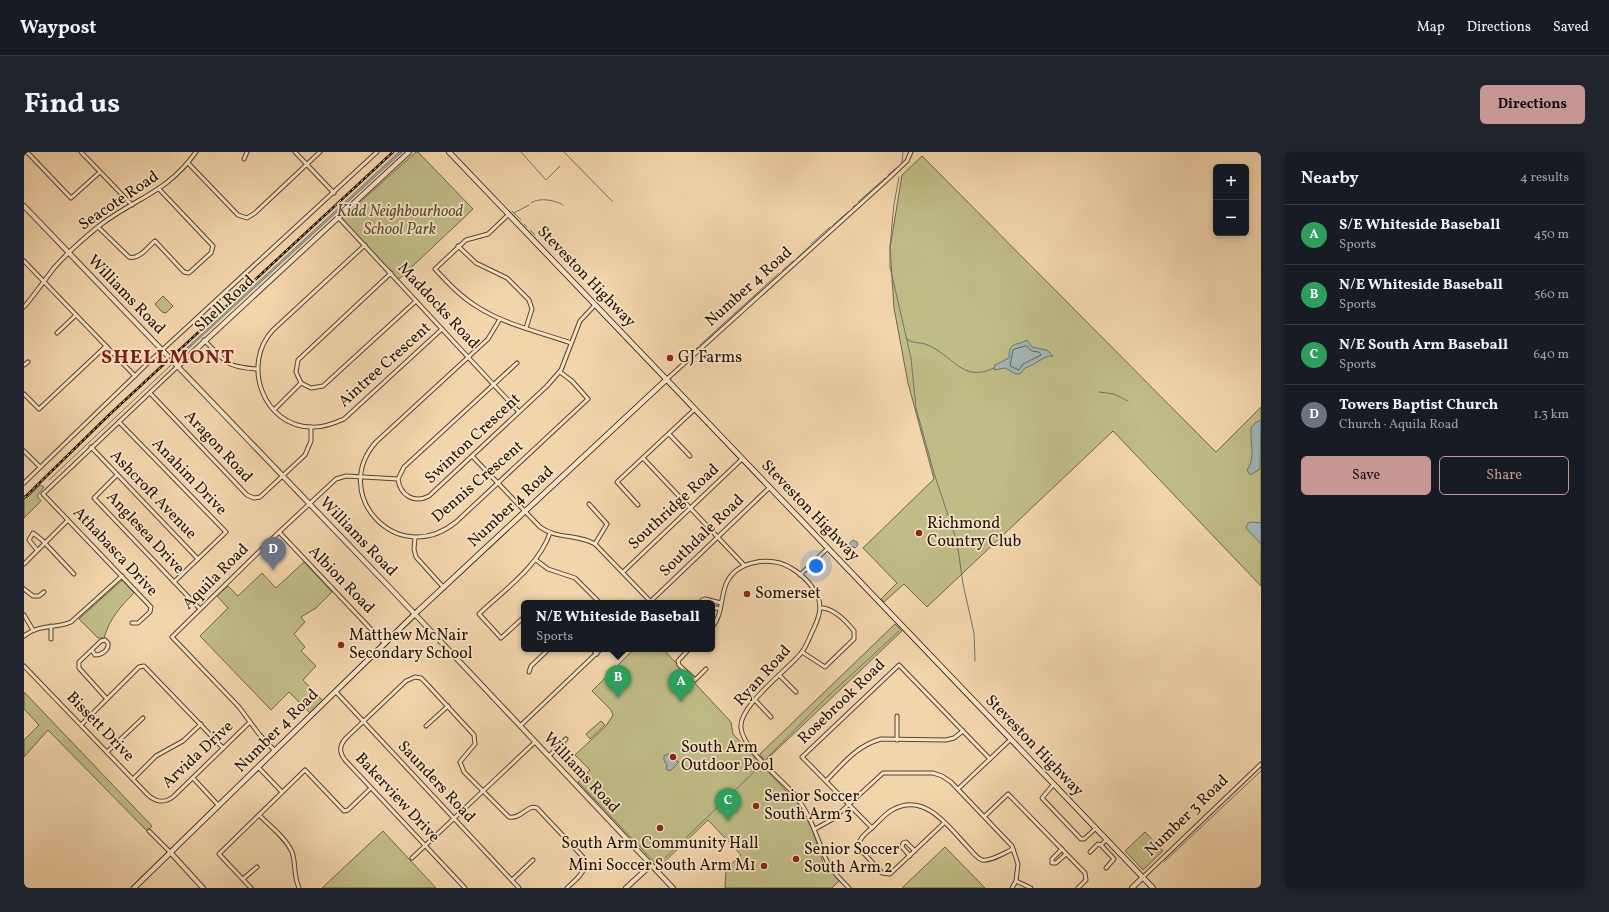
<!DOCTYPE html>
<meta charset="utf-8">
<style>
body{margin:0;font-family:Vollkorn,serif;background:#20242c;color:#f1f3f6}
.controls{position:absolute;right:12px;top:12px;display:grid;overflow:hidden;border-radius:6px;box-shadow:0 2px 6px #0003}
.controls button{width:36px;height:36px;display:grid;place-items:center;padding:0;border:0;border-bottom:1px solid #363941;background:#171b24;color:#f1f3f6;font:20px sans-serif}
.you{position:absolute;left:792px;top:414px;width:14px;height:14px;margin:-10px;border:3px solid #fff;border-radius:50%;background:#1a73e8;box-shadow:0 0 0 6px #1a73e833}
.badge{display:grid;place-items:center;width:26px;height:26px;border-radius:50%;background:#c59692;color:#fff;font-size:13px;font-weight:700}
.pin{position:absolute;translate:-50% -33px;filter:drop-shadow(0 1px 2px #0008)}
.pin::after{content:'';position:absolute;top:21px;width:14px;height:12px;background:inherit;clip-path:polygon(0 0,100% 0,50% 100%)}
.popup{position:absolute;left:497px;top:448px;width:194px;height:52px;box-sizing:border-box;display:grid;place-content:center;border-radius:6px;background:#171b24;filter:drop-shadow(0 1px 3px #0005);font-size:13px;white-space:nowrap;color:#9ea1a6}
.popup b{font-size:15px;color:#f1f3f6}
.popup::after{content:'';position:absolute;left:50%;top:100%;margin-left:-8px;border:8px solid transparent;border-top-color:#171b24}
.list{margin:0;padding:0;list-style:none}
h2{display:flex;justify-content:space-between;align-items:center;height:52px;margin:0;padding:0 16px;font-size:17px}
h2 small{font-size:13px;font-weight:400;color:#9ea1a6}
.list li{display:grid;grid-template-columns:26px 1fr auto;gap:12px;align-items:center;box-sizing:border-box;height:60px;padding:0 16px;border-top:1px solid #363941}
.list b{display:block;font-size:15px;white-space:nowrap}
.list p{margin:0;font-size:13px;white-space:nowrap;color:#9ea1a6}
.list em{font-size:13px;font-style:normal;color:#9ea1a6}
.actions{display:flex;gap:8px;padding:12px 16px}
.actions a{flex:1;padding:9px 0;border:1px solid #c59692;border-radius:6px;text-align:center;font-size:14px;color:#c59692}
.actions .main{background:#c59692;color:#111}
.map{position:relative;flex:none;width:1237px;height:736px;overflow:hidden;border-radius:6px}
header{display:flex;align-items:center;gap:24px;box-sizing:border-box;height:56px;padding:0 20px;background:#171b24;border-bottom:1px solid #363941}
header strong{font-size:19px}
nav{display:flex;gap:22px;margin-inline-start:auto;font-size:14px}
.intro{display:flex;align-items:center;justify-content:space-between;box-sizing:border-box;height:96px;padding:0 24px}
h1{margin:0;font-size:28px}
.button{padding:10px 18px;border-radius:6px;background:#c59692;color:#111;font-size:14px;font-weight:700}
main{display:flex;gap:24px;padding:0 24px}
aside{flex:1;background:#171b24;border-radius:6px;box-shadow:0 2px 6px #0003}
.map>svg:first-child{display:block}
</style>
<header>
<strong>Waypost</strong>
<nav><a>Map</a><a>Directions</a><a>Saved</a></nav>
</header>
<div class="intro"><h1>Find us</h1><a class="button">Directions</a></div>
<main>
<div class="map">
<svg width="1237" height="736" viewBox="0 0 1237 736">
<rect width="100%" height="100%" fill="#f3d5ab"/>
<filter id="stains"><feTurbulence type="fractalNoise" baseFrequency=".005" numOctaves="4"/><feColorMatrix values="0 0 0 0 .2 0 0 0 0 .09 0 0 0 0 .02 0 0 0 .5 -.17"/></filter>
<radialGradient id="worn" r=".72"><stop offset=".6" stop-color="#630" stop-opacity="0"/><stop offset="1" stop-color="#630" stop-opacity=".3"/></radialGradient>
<!-- green -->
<g fill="#c0bc86" stroke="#726644">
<polygon points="392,0 394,0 449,57 373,129 315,69"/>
<polygon points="898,4 1192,300 1237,255 1237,434 1089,279 903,455 880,432 860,450 857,447 873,431 839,396 910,327 884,231 870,156 866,96 878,23"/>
<polygon points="139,144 149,154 142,161 138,160 131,152"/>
<polygon points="16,333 20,335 13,344 17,349 0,366 0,343 3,346"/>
<polygon points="280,410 308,440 292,456 277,465 281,470 270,482 281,495 277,499 292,514 279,528 299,549 286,561 265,540 247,558 176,484 204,456 193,444 204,434 214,444 238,421 252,436"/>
<path d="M98,428L110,441C96,455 86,466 80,486H74L55,467Z"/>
<polygon points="871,472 878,479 741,609 736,602"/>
<polygon points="610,497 639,497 707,570 709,582 777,655 788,677 799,710 815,729 808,736 701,736 702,717 717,703 684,668 635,715 554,630 566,618 551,603 582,574 589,563 587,558 568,539"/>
<polygon points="0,540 128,674 123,679 24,578 0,605 0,588 15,573 0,557"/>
<polygon points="577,569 581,573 566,587 562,582"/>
<polygon points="359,679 412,736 298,736"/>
<polygon points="1121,680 1139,699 1119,718 1101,699"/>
<polygon points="921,695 961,736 878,736"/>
</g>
<!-- water -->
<g fill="#a0b6b4" stroke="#6e746d">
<polygon points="375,0 378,0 153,207 152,206"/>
<path d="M1003,188L1008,195L1023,198L1029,204C1020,203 1010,214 1001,216L996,222H992L981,216L970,218L971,213L985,206C985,189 990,195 1003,188Z"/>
<path d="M1237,268L1236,317L1226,323L1223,318C1232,306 1226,291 1227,276L1231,271Z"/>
<polygon points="1228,370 1237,371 1237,392 1222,376 1224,371"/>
<polygon points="829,388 833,390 834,393 831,396 827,394 828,398 825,401 822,395"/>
<polygon points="644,602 648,603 650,608 655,610 646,619 642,617 643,613 640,608 640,604"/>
</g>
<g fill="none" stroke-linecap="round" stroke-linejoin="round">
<!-- shore -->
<polygon stroke="#62645c" stroke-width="1" points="1002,194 1008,199 1015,200 1017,203 999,212 995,218 986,214 989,198"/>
<!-- stream -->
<g stroke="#6e746d" stroke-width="1">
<polyline points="497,0 522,28 536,14"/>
<polyline points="540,0 588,49"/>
<polyline points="878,10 879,0"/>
<polyline points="864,23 871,17"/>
<polyline points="875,25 870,52 866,94 866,115 887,206 892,256 910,321 933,390 939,432 950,481 951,509"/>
<polyline points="834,50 861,26"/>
<path d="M507,51C515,45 531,48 539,53"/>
<polyline points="829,55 831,53"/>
<polyline points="488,59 497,68"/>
<polyline points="490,61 505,53"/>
<polyline points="500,72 503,75"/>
<polyline points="809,73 824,60"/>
<polyline points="506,78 511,83"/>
<polyline points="787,92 806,75"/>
<polyline points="773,106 786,94"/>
<polyline points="758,119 769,109"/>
<path d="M883,187C889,192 894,190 901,192C929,202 938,232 970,216"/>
<polyline points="676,193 755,121"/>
<polyline points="669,200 674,195"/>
<polyline points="662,206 666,202"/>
<polyline points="657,211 659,209"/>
<polyline points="1075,240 1090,242 1104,249"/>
<polyline points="25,328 147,213"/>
<polyline points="742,607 801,547 875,479"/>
<polyline points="641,706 736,614"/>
<polyline points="1140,710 1237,619"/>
</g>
<!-- minor casing -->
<g stroke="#57422d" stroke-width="5">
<g id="minor">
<polyline points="3,0 47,46 76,20"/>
<polyline points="57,0 108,53"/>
<polyline points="271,0 310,41"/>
<polyline points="220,7 223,0"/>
<polyline points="164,11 214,63 223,66 231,61 296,0"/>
<path d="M484,63L464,82L442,88L411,117C423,130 436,144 452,154C481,173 516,180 547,191"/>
<polyline points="314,65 495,260"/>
<path d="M74,75L105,105C115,108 124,95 131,89L160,120L165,121L187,101L189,94L135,37"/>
<path d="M341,93L249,178C217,212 239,274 287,275C298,276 311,271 320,267L418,177"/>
<polyline points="434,94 452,111 483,126 505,148 508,157 502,176"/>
<polyline points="0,109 111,224"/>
<polyline points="367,121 274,208 272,220 277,231 287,236 299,234 392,149"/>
<path d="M0,155C11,142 20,129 30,116C43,101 59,87 75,74C111,46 143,41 172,0"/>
<path d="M476,167L464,187L352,290C305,343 374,417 432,370L564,247L548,229L536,220"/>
<polyline points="33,181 52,163"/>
<path d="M180,188C202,210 201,215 233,217"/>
<path d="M493,211L380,315L374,327C376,343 390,352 405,344L523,234L537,218L556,169L571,153"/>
<polyline points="0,213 4,210"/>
<polyline points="643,227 864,27 883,9 887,0"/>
<polyline points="126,241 223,343 230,346 236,345 281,303 287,289 287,275"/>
<polyline points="0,242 15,257 82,194"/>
<polyline points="250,258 277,231"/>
<polyline points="95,270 202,380 150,430"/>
<polyline points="645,282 666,304"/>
<polyline points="67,295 174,407"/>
<polyline points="0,299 16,315"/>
<path d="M448,304L516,375C532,387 554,382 571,392L628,451"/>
<polyline points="619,306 720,413"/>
<polyline points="93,323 70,346 176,457"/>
<polyline points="0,331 124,211 353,0"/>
<polyline points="565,352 583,372 571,392"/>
<polyline points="614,353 593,330 671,257"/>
<polyline points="255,380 361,492"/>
<polyline points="391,386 390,397 392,405 420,436"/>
<polyline points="13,398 5,388 9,381 18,388 50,422"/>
<polyline points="512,408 524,417 551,426 576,451"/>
<polyline points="0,412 44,368"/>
<polyline points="599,420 718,307"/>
<polyline points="776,423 803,397"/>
<polyline points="0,437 9,444 15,444 20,440"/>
<polyline points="627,449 745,336"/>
<polyline points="518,451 522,451"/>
<polyline points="678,451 678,448 681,447 697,451"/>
<polyline points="688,455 696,457"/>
<polyline points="0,463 9,478"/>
<path d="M500,465L477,486L455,462C480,438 514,415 526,381"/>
<polyline points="108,471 114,471 126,460 127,455 19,342 154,214"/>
<polyline points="27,474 27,487"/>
<path d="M688,475C699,463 696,444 703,430C714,408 748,404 767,416C776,421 785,430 791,439C799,452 796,463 790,476C786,484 783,493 778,500C764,518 714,554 717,576C719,597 757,627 771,643C786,662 792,683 801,705C806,717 816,727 825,736"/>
<path d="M0,484C14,472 31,477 47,470L98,424"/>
<polyline points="568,497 573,502"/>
<polyline points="665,497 654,509 655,513 671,528 682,517"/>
<path d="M68,498L71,503C78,503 85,498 84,491L81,488L77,489L55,510V516L83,547"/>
<path d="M778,500L801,515L830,487V479C822,469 810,456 797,456"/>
<path d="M0,514L123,642C131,650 141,652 150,644L226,570"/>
<polyline points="505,520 507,514 525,497"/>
<polyline points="755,523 772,540"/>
<polyline points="312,540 495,736"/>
<polyline points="731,548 747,565"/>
<polyline points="57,573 115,515 120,514 199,596"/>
<polyline points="402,574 424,554"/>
<polyline points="496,574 577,497"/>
<polyline points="873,588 873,564"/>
<polyline points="251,599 235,582 215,555 148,485 252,383 312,327 322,324 374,327"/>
<polyline points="83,600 119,566"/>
<polyline points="525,604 542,587"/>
<polyline points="235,616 258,640"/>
<polyline points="169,626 195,654"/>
<polyline points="109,627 132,604 159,589 177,572"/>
<path d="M802,629C819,612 832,594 857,587L922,588L930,586L939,579"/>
<polyline points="1029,633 1018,646 1057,687 1060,687 1071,677"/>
<polyline points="934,637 986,588"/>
<path d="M235,663C245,673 262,686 268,700C272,710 269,723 275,736"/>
<polyline points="961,664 984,642 1061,721 1062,728 1054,736"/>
<path d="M920,671L866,722L858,721L835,696C833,686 845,679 851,673C857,667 863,660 870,657C901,641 924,674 942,693C947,698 952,706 958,708C966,710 982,700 989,697"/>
<polyline points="848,676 778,605 875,513 966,607"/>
<polyline points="791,677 809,667 859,621 909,621 918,624 927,630 988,694 994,712 992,729 988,736"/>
<polyline points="125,679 147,701"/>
<polyline points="1077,693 1090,707 1082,716"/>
<polyline points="1038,697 1028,707 1028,711 1032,711 1042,702"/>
<polyline points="1066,700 1074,692 1077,693 1082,688"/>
<polyline points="886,704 878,695 879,691 882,690 891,699"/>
<polyline points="388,706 511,590"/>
<polyline points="1118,726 1237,612"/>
<polyline points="219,727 233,715"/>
<polyline points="488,728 509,708"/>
<polyline points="992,729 1007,736"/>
<polyline points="227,736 195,702 281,618 320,659 324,658 347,636"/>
<path d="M441,736L321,608C315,600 315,594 322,586L382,529L391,525L397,526L402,531L450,583L451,592L436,610L440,620L485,665C498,667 503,652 513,656L559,705C566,718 551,728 543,736"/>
</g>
</g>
<!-- tertiary casing -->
<g stroke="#57422d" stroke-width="6">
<g id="tertiary">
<polyline points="0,54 370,440 649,736"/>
<polyline points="154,214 385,0"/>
<polyline points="147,701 179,736"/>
<polyline points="602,736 627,713"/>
</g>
</g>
<!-- secondary casing -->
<g stroke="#231103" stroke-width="6">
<g id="secondary">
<polyline points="425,0 1129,736"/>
<polyline points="110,736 394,459 643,227"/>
<polyline points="1108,736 1118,726"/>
</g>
</g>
<!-- minor -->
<use href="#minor" stroke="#f7e4c8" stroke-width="3"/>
<!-- tertiary -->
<use href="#tertiary" stroke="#f7e4c8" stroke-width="4"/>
<!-- secondary -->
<use href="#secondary" stroke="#f7e4c8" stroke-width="4.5"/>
<!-- rail casing -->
<g stroke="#231103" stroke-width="2.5">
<polyline id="rail" points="0,346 85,263 369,0"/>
</g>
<!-- rail -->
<use href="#rail" stroke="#f7e4c8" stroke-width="1" stroke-dasharray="3" stroke-linecap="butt"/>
</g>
<!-- markers -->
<g fill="#8f2418" stroke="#f7e4c8" stroke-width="1.5">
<circle cx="646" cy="206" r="4"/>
<circle cx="895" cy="381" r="4"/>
<circle cx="723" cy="442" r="4"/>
<circle cx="317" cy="493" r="4"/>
<circle cx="649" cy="605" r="4"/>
<circle cx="732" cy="654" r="4"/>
<circle cx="636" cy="676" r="4"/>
<circle cx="772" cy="707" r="4"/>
<circle cx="740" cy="714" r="4"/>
</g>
<g text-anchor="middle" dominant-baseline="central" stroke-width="3.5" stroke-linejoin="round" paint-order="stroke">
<!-- street labels -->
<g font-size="16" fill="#231103" stroke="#f7e4c8">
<text transform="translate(95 49) rotate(-34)">Seacote Road</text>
<text transform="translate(562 125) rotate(46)">Steveston Highway</text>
<text transform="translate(725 135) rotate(-42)">Number 4 Road</text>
<text transform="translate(102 143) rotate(46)">Williams Road</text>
<text transform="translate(201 152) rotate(-43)">Shell Road</text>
<text transform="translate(414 154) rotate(47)">Maddocks Road</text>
<text transform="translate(361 213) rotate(-42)">Aintree Crescent</text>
<text transform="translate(449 287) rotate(-43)">Swinton Crescent</text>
<text transform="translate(194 295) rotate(47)">Aragon Road</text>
<text transform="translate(165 325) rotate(46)">Anahim Drive</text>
<text transform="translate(454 330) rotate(-41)">Dennis Crescent</text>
<text transform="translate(129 343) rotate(46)">Ashcroft Avenue</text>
<text transform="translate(487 355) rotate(-43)">Number 4 Road</text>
<text transform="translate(650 355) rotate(-43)">Southridge Road</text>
<text transform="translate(786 359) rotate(46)">Steveston Highway</text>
<text transform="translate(121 381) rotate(47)">Anglesea Drive</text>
<text transform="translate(678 384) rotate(-44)">Southdale Road</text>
<text transform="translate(334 385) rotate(46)">Williams Road</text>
<text transform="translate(91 400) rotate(47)">Athabasca Drive</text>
<text transform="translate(192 425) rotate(-45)">Aquila Road</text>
<text transform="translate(317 428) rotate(46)">Albion Road</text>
<text transform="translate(739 524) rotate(-48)">Ryan Road</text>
<text transform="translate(818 550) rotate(-44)">Rosebrook Road</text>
<text transform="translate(76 575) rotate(46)">Bissett Drive</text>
<text transform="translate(253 579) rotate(-45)">Number 4 Road</text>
<text transform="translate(1010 594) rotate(46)">Steveston Highway</text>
<text transform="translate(174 603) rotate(-43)">Arvida Drive</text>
<text transform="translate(557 621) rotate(47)">Williams Road</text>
<text transform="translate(412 630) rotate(47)">Saunders Road</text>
<text transform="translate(373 646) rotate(47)">Bakerview Drive</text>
<text transform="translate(1163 664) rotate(-44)">Number 3 Road</text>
</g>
<!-- park labels -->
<g font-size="16" font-style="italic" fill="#5a4d31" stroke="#f7e4c8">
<text x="376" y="60">Kidd Neighbourhood<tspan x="376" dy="18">School Park</tspan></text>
</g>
<!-- poi labels -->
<g font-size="16" fill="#231103" stroke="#f7e4c8" text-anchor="start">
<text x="654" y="206">GJ Farms</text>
<text x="903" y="372">Richmond<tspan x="903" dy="18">Country Club</tspan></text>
<text x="731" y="442">Somerset</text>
<text x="325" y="484">Matthew McNair<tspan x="325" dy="18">Secondary School</tspan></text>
<text x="657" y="596">South Arm<tspan x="657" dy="18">Outdoor Pool</tspan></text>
<text x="740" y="645">Senior Soccer<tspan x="740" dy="18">South Arm 3</tspan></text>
<text x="636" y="692" text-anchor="middle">South Arm Community Hall</text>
<text x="780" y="698">Senior Soccer<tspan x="780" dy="18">South Arm 2</tspan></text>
<text x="732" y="714" text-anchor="end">Mini Soccer South Arm M1</text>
</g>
<!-- district labels -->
<g font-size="20" font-weight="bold" letter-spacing="1" fill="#7a1f14" stroke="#f7e4c8">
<text x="144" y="206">SHELLMONT</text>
</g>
</g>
<rect width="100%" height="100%" filter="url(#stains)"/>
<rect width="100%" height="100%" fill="url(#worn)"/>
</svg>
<div class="controls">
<button>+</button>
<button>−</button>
</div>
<div class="you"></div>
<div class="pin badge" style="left:657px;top:550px;background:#2e9e5b">A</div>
<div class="pin badge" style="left:594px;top:546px;background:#2e9e5b">B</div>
<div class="popup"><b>N/E Whiteside Baseball</b>Sports</div>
<div class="pin badge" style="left:704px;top:669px;background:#2e9e5b">C</div>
<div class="pin badge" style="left:249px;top:418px;background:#6b7280">D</div>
</div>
<aside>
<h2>Nearby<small>4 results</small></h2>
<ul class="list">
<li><span class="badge" style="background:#2e9e5b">A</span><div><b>S/E Whiteside Baseball</b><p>Sports</p></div><em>450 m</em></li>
<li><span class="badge" style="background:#2e9e5b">B</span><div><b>N/E Whiteside Baseball</b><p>Sports</p></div><em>560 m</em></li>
<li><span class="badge" style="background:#2e9e5b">C</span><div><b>N/E South Arm Baseball</b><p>Sports</p></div><em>640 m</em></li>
<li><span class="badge" style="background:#6b7280">D</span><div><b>Towers Baptist Church</b><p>Church · Aquila Road</p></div><em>1.3 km</em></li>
</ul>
<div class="actions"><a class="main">Save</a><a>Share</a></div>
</aside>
</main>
